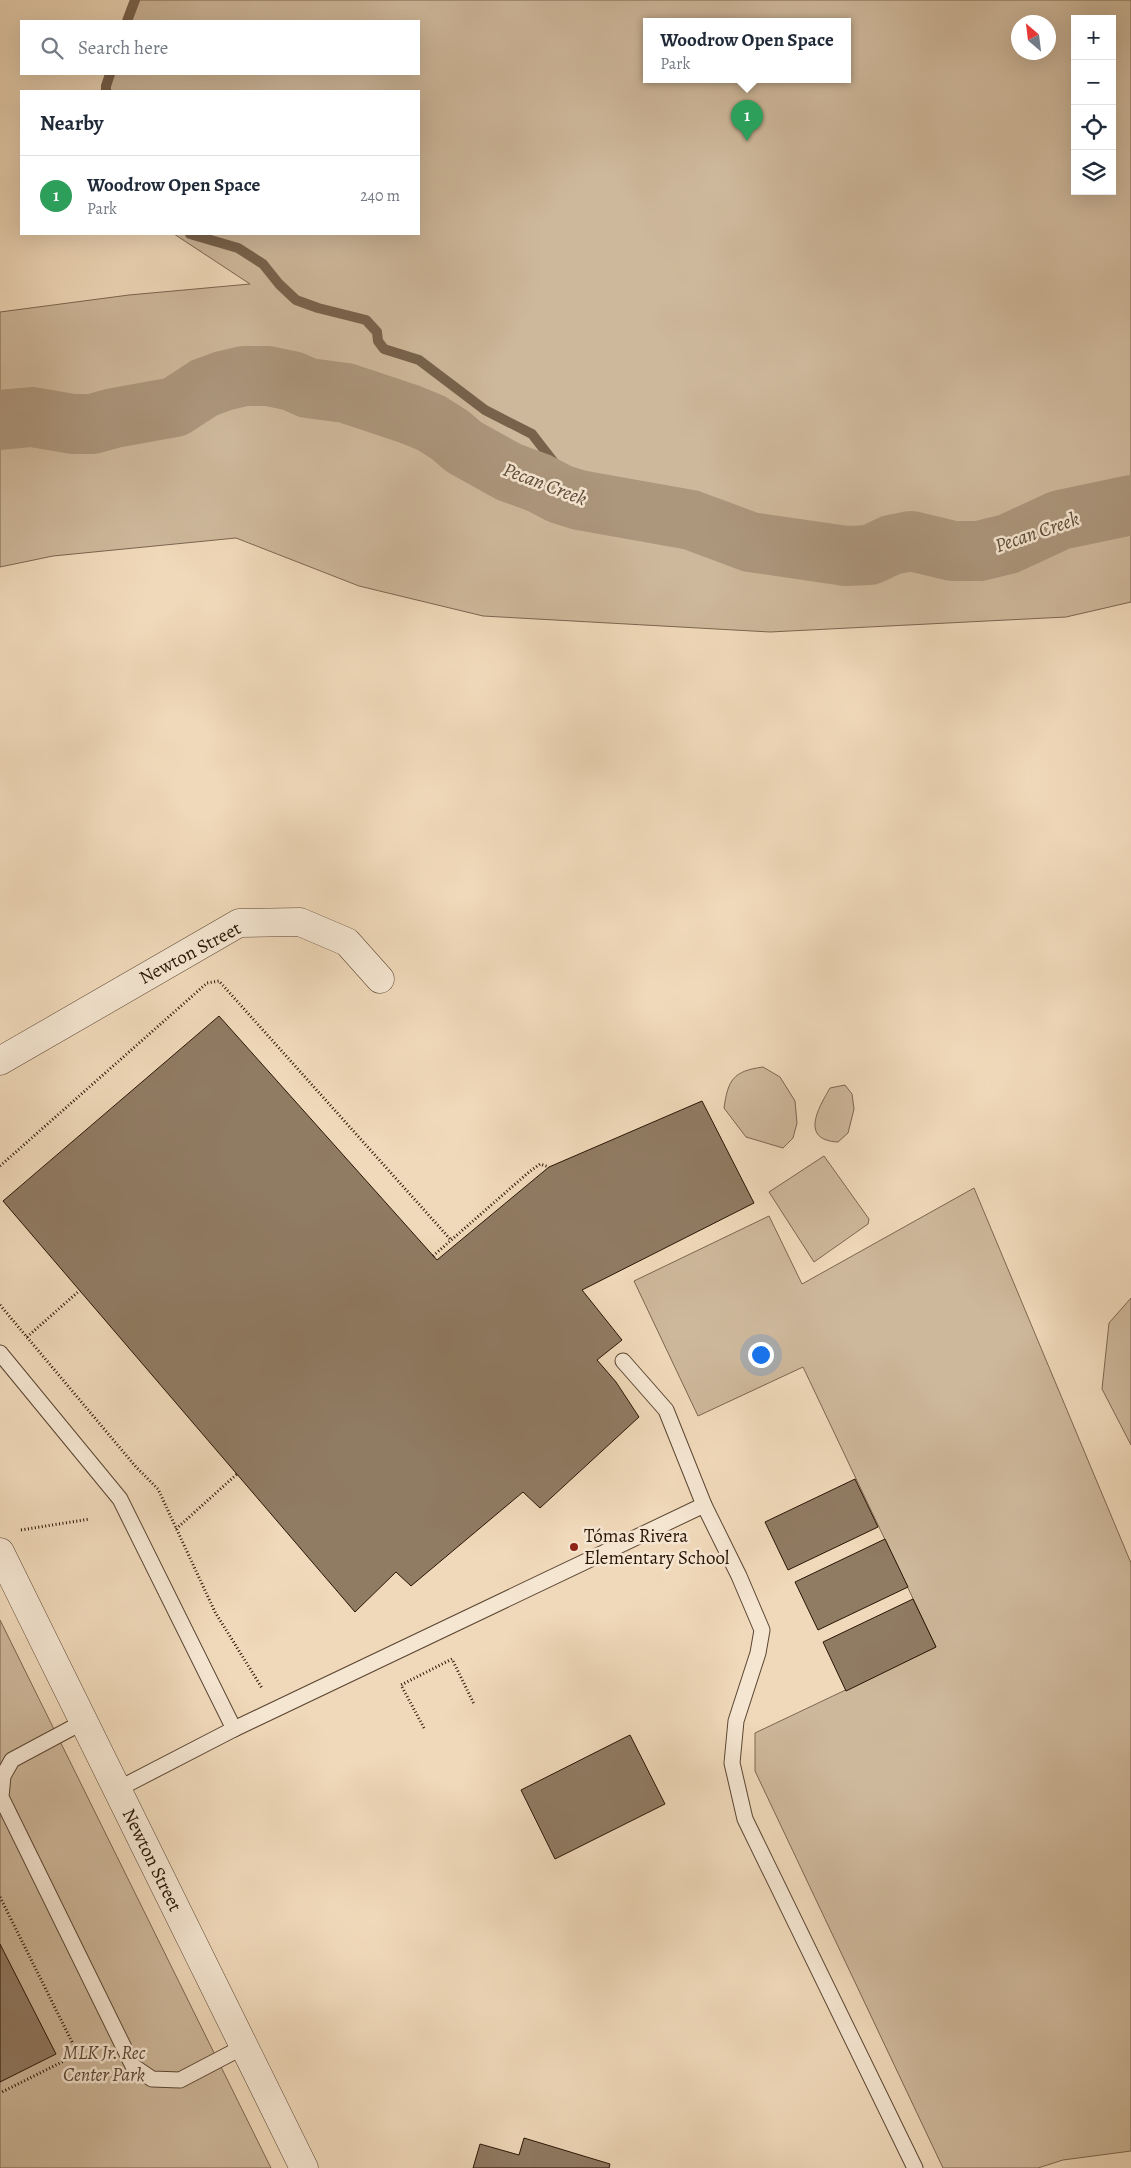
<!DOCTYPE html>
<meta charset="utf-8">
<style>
body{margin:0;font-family:Alegreya,serif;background:#f2f2f3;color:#1f2937}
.controls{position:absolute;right:15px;top:15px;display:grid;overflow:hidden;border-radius:0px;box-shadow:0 5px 20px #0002}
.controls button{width:45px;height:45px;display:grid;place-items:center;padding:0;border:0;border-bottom:1px solid #e0e1e3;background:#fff;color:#1f2937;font:25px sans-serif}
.compass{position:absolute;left:1011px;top:15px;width:45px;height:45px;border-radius:50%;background:#fff;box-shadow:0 5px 20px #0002;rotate:332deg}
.you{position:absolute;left:760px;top:1354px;width:18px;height:18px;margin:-12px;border:4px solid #fff;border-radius:50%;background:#1a73e8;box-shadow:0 0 0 8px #1a73e833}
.badge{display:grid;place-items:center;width:32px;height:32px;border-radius:50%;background:#8f2418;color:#fff;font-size:16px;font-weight:700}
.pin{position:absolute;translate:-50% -41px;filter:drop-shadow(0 1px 2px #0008)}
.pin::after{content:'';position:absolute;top:26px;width:18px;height:15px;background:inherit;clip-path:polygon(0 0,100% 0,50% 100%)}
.popup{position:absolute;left:643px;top:18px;width:208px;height:65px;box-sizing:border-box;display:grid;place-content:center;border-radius:0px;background:#fff;filter:drop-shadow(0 1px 4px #0005);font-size:16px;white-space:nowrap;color:#747a83}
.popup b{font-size:19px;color:#1f2937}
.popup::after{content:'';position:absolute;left:50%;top:100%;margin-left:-10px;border:10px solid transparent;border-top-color:#fff}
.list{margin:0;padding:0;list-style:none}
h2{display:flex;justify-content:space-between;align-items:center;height:65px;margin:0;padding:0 20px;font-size:21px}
h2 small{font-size:16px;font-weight:400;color:#747a83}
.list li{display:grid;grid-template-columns:32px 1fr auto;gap:15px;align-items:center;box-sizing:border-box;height:80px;padding:0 20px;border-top:1px solid #e0e1e3}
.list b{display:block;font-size:19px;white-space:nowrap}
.list p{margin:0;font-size:16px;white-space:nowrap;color:#747a83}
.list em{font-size:16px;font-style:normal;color:#747a83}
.icon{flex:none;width:28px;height:28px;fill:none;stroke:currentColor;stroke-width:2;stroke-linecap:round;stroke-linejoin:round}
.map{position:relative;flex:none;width:1131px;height:2168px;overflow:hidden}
.search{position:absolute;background:#fff;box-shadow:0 5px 20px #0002;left:20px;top:20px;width:400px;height:55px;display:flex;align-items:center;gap:12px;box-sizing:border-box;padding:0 18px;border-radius:0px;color:#747a83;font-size:19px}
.panel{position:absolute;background:#fff;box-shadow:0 5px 20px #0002;left:20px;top:90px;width:400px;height:145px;border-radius:0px}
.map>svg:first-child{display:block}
</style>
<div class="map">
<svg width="1131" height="2168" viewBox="0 0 1131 2168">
<rect width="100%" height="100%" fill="#f0d9ba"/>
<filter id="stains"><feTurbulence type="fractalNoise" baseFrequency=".004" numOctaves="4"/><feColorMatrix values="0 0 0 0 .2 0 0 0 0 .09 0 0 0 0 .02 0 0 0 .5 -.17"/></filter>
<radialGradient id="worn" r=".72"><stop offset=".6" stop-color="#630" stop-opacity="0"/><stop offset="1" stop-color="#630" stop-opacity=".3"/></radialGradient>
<!-- green -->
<g fill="#ceb89b" stroke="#7c6650" fill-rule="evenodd">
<path d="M135,0H1131V602L1066,617L770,632L483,616L359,586L236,538L53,556L0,567V312L129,295L250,284L174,234H419V91H106V86L110,74H419V21H127ZM1075,19H1112V191H1075ZM647,22H847V80H647ZM1048,22V52H1018V22Z"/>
<path d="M763,1067L780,1077L795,1101L797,1123L793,1138L783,1148L746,1137L724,1108C728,1080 733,1071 763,1067Z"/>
<path d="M845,1085L852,1094L854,1109L848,1133L838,1142C799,1140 819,1107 830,1088Z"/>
<polygon points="824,1156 869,1219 868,1224 814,1262 769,1192"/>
<polygon points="974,1188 1131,1563 1131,2151 1063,2160 1038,2168 943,2168 755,1771 755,1733 936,1647 803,1367 698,1416 634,1281 769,1216 802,1284"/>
<polygon points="1131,1298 1131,1445 1102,1389 1109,1323"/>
<polygon points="0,1620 271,2168 0,2168"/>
</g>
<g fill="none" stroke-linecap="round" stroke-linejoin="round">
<!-- stream -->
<g stroke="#78624c" stroke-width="10">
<polyline points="127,21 135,0"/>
<polyline points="106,91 106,86 110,74"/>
<polyline points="190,234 238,248 263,264 279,284 296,300 318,308 366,320 377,332 378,341 384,349 419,360 485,410 532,434 566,478 579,500"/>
</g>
<!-- river -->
<polyline stroke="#ac967c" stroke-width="60" points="0,420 32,417 73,424 92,424 114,418 175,407 204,388 223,381 244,376 268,376 292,381 308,388 346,393 409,414 431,423 450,435 464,447 509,472 539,483 560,494 579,500 691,520 750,542 846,556 870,555 891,545 911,541 953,551 979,551 1008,544 1060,520 1131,505"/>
</g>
<!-- building -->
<g fill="#907b63" stroke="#291505">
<polygon points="219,1016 437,1260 549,1167 702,1101 754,1203 582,1290 622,1340 597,1360 616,1382 639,1417 540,1508 523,1492 411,1586 396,1572 355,1612 3,1201"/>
<polygon points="855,1479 878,1527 788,1570 765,1522"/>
<polygon points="885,1539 908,1587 818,1630 795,1582"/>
<polygon points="913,1599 936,1647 846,1691 823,1642"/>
<polygon points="630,1735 665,1804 555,1859 521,1790"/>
<polygon points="0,1944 56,2054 0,2082"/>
<polygon points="524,2138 610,2164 609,2168 473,2168 480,2144 519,2155"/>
</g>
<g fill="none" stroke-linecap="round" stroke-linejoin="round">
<!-- service casing -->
<g stroke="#5b4632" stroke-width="17">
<g id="service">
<polyline points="0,1353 120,1499 234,1729 118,1789"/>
<polyline points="623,1361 666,1410 704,1505"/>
<polyline points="83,1722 12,1760 3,1776 1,1797 133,2066 152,2079 180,2080 243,2047"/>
<polyline points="234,1729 704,1505 739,1576 762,1630 758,1653 736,1721 732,1763 745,1819 915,2168"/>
</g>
</g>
<!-- minor casing -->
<g stroke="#5b4632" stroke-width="29">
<g id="minor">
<polyline points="0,1061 239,923 300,922 347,942 380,979"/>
<polyline points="0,1552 304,2168"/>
</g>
</g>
<!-- path -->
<g stroke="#291505" stroke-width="3" stroke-dasharray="1 2.5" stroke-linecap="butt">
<polyline points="0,1166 207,983 219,981 451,1240"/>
<polyline points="433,1256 529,1172 540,1164 549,1167"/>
<polyline points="0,1305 136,1467 158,1489 215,1612 262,1688"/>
<polyline points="27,1337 79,1291"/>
<polyline points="176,1529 237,1474"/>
<polyline points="21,1530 90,1519"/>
<polyline points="424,1728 401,1685 452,1659 474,1704"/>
<polyline points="0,1897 78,2054 0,2093"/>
</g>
<!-- service -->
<use href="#service" stroke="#f5e6d2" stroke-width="15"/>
<!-- minor -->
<use href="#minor" stroke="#f5e6d2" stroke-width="28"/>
</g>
<!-- markers -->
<circle fill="#8f2418" stroke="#f5e6d2" stroke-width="2" cx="574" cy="1547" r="5"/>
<g text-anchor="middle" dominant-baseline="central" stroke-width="5" stroke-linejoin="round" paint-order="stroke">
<!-- street labels -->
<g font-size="19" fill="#291505" stroke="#f5e6d2">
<text transform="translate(190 953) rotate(-28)">Newton Street</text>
<text transform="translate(152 1860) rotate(64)">Newton Street</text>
</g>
<!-- poi labels -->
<g font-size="19" fill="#291505" stroke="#f5e6d2" text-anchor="start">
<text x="584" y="1536">Tómas Rivera<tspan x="584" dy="22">Elementary School</tspan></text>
</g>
<!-- park labels -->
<g font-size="19" font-style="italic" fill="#5b4632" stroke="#f5e6d2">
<text x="104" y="2053">MLK Jr. Rec<tspan x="104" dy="22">Center Park</tspan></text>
</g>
<!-- water labels -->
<g font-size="20" font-style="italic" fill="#5d4935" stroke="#f5e6d2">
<text transform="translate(545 484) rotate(21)">Pecan Creek</text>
<text transform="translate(1037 532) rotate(-19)">Pecan Creek</text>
</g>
</g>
<rect width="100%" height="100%" filter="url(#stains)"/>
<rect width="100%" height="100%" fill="url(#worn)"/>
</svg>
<div class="controls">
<button>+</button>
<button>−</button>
<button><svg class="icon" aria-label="locate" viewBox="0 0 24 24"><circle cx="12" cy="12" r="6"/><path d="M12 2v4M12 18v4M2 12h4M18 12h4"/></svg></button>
<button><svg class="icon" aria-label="layers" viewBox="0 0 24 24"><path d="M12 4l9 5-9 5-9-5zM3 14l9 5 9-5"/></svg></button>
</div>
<svg class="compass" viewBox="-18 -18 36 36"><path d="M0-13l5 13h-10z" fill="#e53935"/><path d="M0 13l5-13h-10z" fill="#747a83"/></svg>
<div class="you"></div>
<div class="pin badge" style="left:747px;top:141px;background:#2e9e5b">1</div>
<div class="popup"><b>Woodrow Open Space</b>Park</div>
<div class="search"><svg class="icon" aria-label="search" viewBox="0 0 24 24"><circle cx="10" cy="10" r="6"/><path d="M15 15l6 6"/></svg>Search here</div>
<section class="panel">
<h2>Nearby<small></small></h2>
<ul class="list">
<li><span class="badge" style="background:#2e9e5b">1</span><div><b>Woodrow Open Space</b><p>Park</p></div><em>240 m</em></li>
</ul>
</section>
</div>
